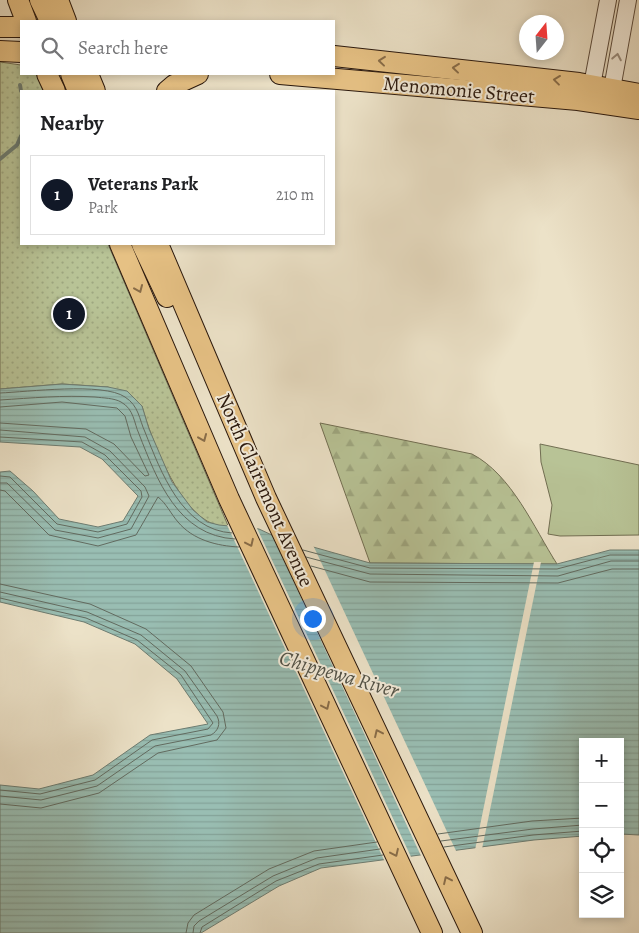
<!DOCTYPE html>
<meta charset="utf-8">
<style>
body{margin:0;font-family:Alegreya,serif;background:#f6f6f6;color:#202124}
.controls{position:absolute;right:15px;bottom:15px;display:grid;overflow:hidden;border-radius:0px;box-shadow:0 2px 8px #0003}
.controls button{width:45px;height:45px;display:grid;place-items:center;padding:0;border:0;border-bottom:1px solid #e0e0e0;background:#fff;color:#202124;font:25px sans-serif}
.compass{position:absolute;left:519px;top:15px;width:45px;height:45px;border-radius:50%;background:#fff;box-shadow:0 2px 8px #0003;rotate:17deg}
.you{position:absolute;left:312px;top:618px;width:18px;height:18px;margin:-12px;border:4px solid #fff;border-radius:50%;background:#1a73e8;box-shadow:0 0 0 8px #1a73e833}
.badge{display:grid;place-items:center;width:32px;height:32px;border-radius:50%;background:#111827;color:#fff;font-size:16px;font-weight:700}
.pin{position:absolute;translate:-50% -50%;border:2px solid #fff;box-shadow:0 1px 5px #0006}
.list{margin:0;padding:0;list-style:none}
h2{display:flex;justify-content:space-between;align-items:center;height:65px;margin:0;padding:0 20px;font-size:21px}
h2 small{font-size:16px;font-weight:400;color:#757577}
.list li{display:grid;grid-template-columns:32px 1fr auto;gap:15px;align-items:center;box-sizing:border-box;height:80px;margin:0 10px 10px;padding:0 10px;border:1px solid #e0e0e0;border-radius:0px}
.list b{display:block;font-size:19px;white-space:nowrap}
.list p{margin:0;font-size:16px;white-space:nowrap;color:#757577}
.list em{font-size:16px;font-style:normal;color:#757577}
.icon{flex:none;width:28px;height:28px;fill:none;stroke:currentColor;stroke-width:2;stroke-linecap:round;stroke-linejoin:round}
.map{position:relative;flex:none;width:639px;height:933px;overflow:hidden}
.search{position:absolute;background:#fff;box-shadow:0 2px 8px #0003;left:20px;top:20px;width:315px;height:55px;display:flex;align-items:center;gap:12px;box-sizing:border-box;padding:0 18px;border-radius:0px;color:#757577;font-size:19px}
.panel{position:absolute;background:#fff;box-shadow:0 2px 8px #0003;left:20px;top:90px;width:315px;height:155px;border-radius:0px}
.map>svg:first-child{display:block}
</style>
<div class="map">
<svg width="639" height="933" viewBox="0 0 639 933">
<defs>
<pattern id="forest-firs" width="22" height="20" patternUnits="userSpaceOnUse" patternTransform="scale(1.25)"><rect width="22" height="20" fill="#b8c396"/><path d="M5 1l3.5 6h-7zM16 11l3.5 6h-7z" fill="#9ea780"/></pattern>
<pattern id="park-dots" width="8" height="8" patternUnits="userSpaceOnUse" patternTransform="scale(1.25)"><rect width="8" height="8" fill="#b8c396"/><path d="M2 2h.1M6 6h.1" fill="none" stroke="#9ea780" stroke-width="1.8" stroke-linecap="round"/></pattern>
<pattern id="water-rules" width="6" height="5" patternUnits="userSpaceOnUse" patternTransform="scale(1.25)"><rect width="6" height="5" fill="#99beb3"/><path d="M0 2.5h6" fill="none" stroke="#84a399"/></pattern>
</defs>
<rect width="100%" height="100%" fill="#ece2c8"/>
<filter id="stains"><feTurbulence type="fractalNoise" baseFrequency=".004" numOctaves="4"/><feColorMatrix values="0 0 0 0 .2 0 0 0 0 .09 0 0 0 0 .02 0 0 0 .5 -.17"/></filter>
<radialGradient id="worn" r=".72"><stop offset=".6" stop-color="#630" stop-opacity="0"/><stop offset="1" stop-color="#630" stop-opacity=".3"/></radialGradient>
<!-- green -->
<polygon fill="#b8c396" stroke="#716e52" points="540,444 639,465 639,535 560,536 548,534 552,505 541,462"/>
<!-- forest -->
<path fill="url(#forest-firs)" stroke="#716e52" d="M320,423L472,454C512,475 534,528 557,564L370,563Z"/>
<!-- park -->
<path fill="url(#park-dots)" stroke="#716e52" d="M0,62L21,65V74H36L44,91H21V244H108L229,528C222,526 213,525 207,521C176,503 151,439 142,406L108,387L62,384L0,389Z"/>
<!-- water -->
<polygon fill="url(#water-rules)" stroke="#6d7c71" points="62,384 108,387 127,391 142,406 149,429 172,482 193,510 207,522 219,525 259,529 274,536 370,563 557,564 610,550 639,550 639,835 620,834 620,742 583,742 583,836 534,840 321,868 279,886 201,933 0,933 0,785 39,789 93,775 150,735 208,724 177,679 135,644 84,622 0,602 0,472 10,471 33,491 59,519 98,527 123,521 138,496 102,459 80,447 0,442 0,389"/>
<!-- pier -->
<g fill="#ece2c8">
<polygon points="227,525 256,526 412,859 385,862"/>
<polygon points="270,531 313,545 457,853 422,858"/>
<polygon points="534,562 541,562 482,849 475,850"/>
</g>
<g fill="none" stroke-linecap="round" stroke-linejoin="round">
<!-- shore -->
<g stroke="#626b60" stroke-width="1">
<path d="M0,393C27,392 103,382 125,397C139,406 139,419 145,432C161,472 182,530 232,533"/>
<path d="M0,400C32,398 63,395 95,397C103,398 114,398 121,402C134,409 134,423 139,434C157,480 178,536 235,539"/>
<polyline points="0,407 62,402 117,408 125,416 131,437 149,475 145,476 114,444 86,429 0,423"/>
<polyline points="0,430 85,437 110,451 145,487 149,496 131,529 98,538 55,530 7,483 0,483"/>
<polyline points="0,437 82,442 105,455 141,491 142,497 127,524 98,532 57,524 10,477 0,476"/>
<path d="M0,490L5,491L49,535L98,546L136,535L158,497C166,503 171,514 178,522C193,540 217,546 239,547"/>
<polyline points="303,550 370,568 557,569 610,555 639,555"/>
<polyline points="306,557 370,574 558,576 611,561 639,561"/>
<polyline points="311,566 370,582 558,583 612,569 639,569"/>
<polyline points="0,584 90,604 146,629 191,666 223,712 226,728 217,740 158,753 99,793 41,808 0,804"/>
<path d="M0,592L87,612L141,635L185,671L217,716C221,724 218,731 211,735L155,746L97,786L41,800L0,796"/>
<polyline points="0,598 86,618 137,640 181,675 213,723 208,729 152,740 95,780 40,794 0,790"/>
<polyline points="438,834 532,821 583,818"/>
<polyline points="441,841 533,829 583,825"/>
<polyline points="444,847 533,835 583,831"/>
<polyline points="186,933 188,923 194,915 269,869 314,851 377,842"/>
<polyline points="193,933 194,926 199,921 273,876 317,858 380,849"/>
<polyline points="200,933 202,927 276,881 319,864 383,855"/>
</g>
<!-- stream -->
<g stroke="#6d7c71" stroke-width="4">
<polyline points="20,85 21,91"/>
<polyline points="0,159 17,145 21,136"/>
</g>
<!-- minor casing -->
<g stroke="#5a4a3c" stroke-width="18">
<g id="minor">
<polyline points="590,96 608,0"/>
<polyline points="610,100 628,0"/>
</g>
</g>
<!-- major casing -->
<g stroke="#2a180d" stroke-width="22">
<g id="major">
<polyline points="18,0 26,21"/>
<polyline points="40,0 50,21"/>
<polyline points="58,0 66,21"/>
<polyline points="0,27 21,27"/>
<polyline points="0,51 21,52"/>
<polyline points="334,56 579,83 639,94"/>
<polyline points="47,74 55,91"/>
<polyline points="71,74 78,91"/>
<polyline points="88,74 95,91"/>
<polyline points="280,74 578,100 639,109"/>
<polyline points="167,91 174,85 198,74"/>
<polyline points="120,244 229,499 432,933"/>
<polyline points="142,244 167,297"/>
<polyline points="158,244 266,498 472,933"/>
</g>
</g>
<!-- minor -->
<use href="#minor" stroke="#f3ecdb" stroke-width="16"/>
<!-- major -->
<use href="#major" stroke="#e6c184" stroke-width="20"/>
</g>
<!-- one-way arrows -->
<defs><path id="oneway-chevron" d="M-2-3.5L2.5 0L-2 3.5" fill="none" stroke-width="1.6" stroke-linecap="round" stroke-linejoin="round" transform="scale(1.25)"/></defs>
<use stroke="#998d7e" href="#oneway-chevron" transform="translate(617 57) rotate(-79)"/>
<g stroke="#886c48">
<use href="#oneway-chevron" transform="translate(382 61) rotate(-174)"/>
<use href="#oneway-chevron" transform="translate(456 68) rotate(-174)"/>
<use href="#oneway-chevron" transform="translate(557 80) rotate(-173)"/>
<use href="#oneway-chevron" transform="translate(139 289) rotate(67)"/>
<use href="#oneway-chevron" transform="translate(203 438) rotate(67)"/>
<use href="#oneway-chevron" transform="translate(250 543) rotate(65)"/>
<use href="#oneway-chevron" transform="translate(326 706) rotate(65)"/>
<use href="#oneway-chevron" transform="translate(378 733) rotate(-115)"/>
<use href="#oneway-chevron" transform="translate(395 853) rotate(65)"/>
<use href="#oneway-chevron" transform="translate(447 880) rotate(-115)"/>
</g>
<g text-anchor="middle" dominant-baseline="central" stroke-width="4" stroke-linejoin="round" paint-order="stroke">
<!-- street labels -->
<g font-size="20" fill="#2a180d" stroke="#f3ecdb">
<text transform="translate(459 90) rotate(5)">Menomonie Street</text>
<text transform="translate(265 490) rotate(66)">North Clairemont Avenue</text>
</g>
<!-- water labels -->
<g font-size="21" font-style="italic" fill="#515247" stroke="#f3ecdb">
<text transform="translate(339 674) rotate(16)">Chippewa River</text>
</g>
</g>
<rect width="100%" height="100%" filter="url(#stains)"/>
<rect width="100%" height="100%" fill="url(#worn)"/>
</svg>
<div class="controls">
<button>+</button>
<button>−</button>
<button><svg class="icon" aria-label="locate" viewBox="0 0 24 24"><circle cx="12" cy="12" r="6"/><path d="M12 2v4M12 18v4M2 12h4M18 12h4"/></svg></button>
<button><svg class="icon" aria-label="layers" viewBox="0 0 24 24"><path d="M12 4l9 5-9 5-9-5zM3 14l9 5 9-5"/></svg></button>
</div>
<svg class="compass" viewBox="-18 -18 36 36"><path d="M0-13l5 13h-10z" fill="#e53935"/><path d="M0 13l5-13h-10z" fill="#757577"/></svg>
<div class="you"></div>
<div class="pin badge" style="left:69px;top:314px">1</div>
<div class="search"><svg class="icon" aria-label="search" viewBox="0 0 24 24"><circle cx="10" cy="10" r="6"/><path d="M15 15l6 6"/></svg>Search here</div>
<section class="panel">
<h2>Nearby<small></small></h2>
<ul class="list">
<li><span class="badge">1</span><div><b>Veterans Park</b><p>Park</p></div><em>210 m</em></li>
</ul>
</section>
</div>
